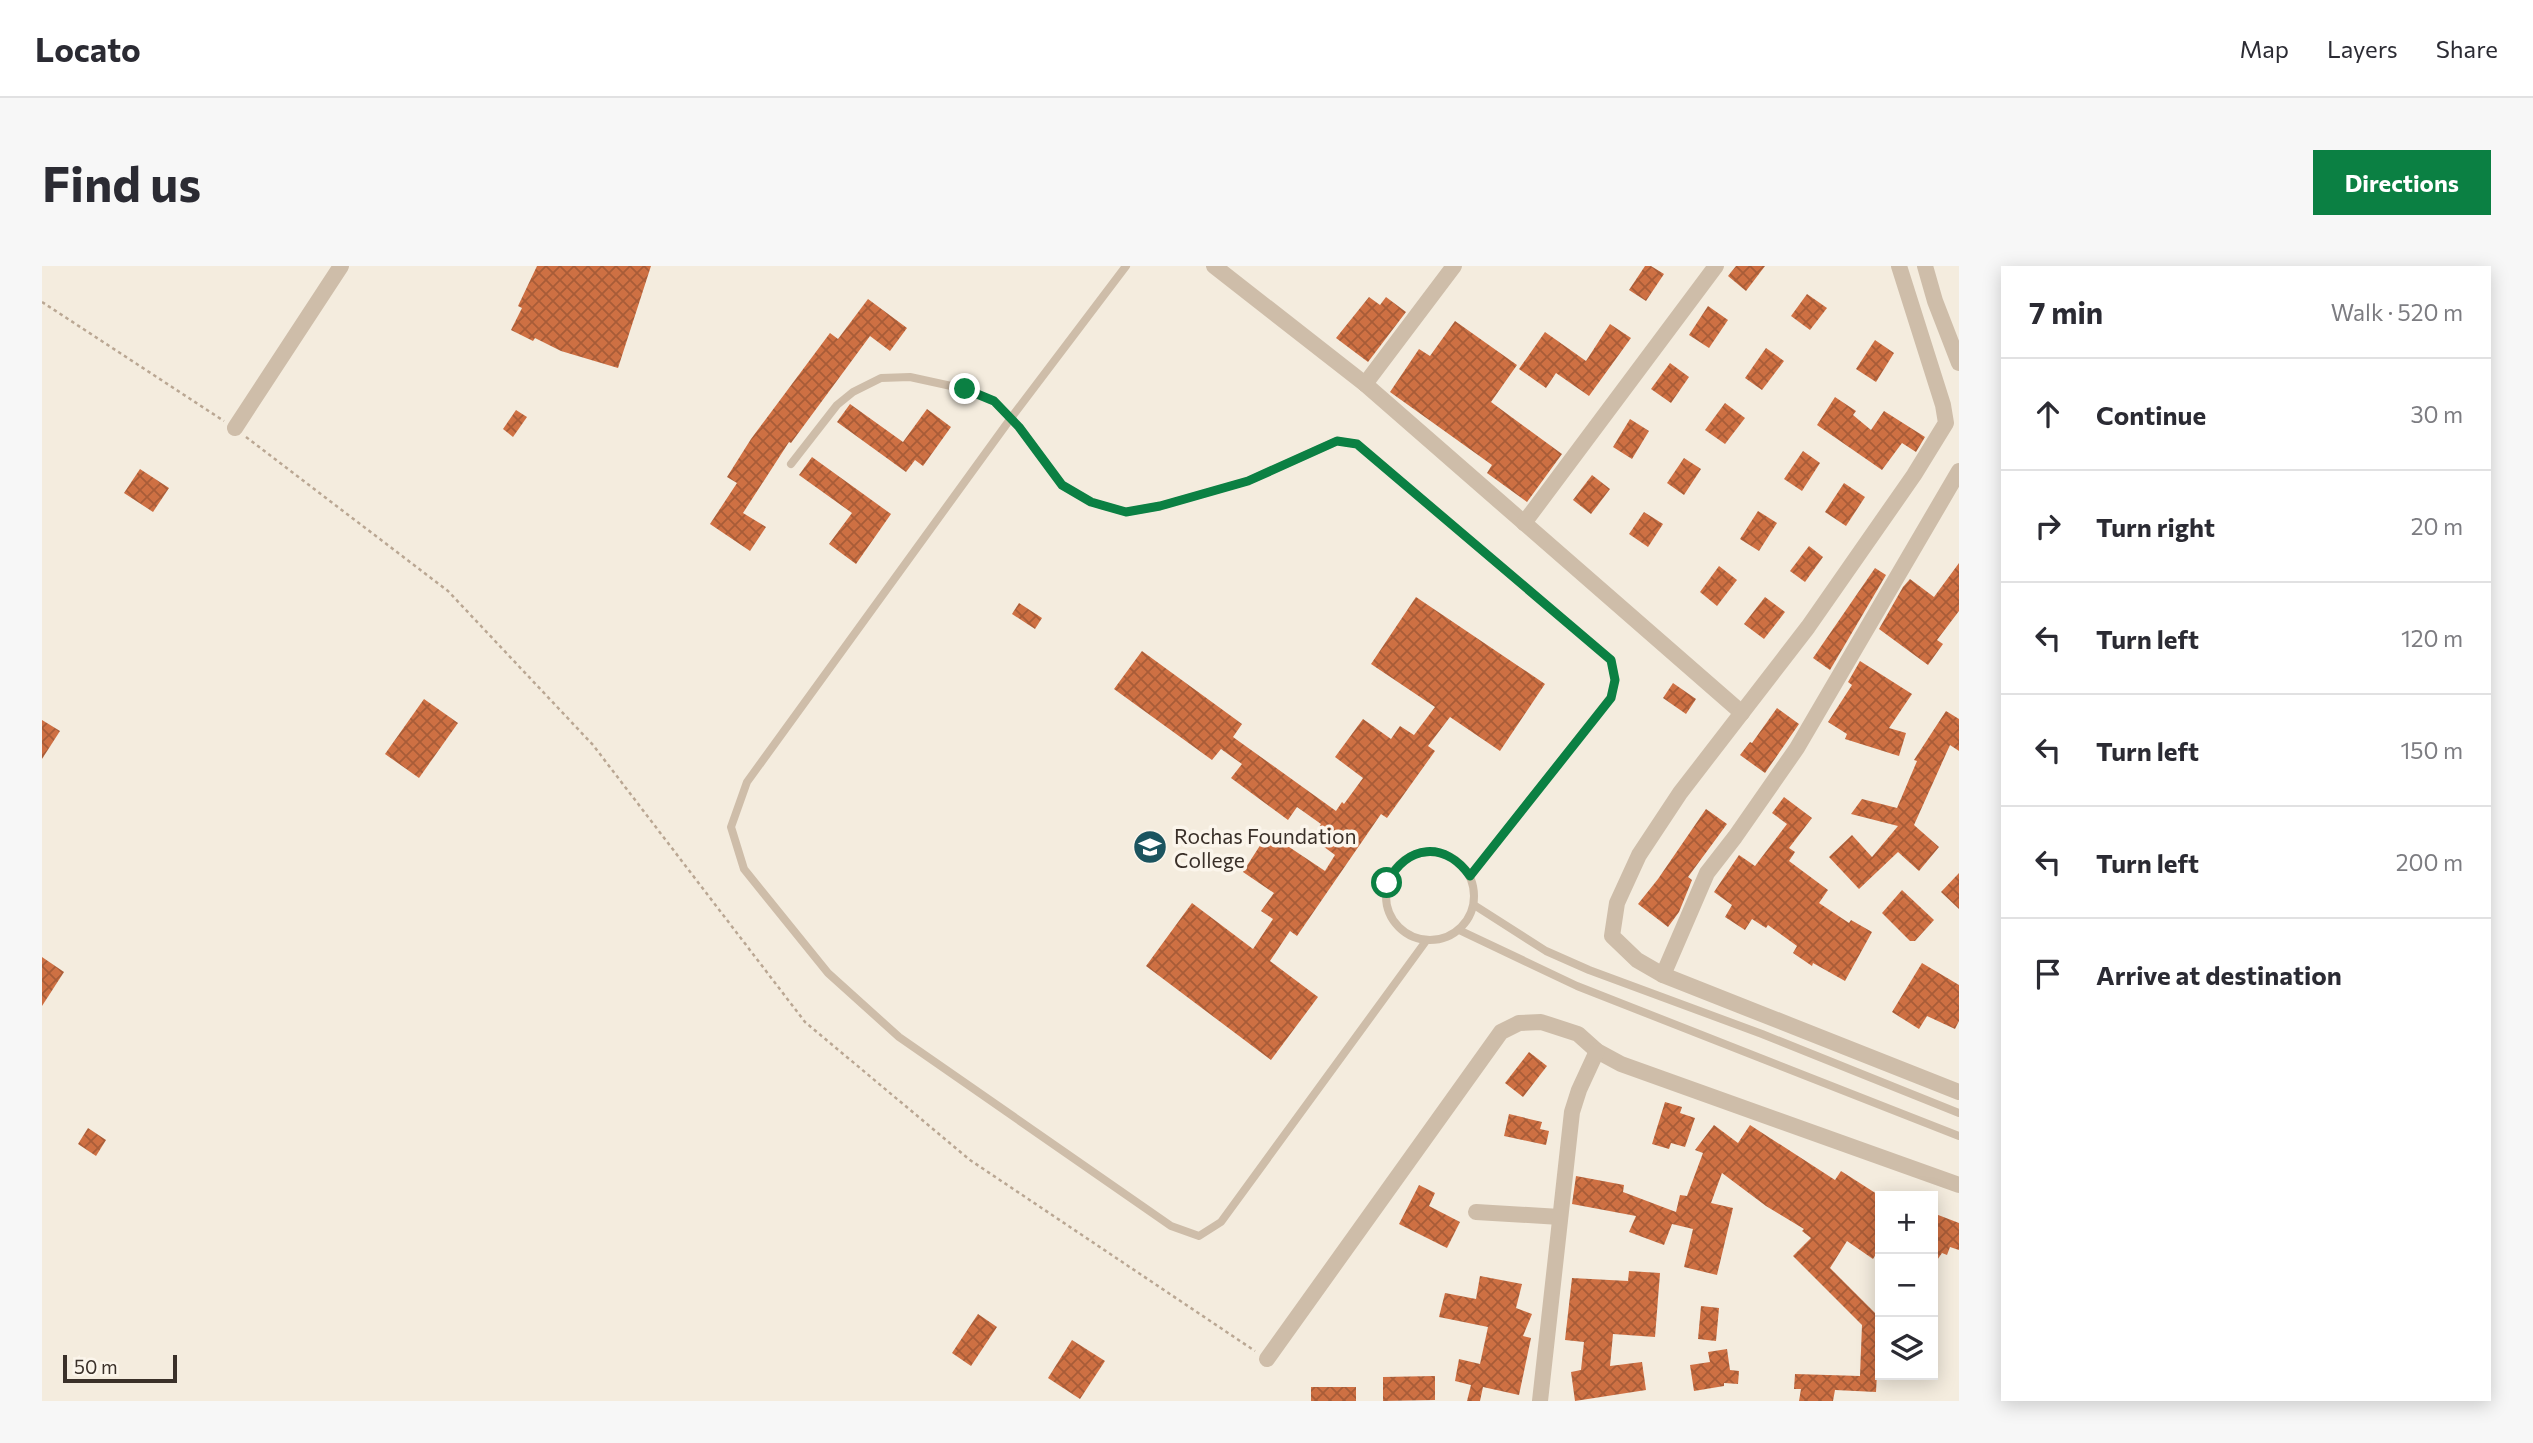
<!DOCTYPE html>
<meta charset="utf-8">
<style>
body{margin:0;font-family:Commissioner,sans-serif;background:#f7f7f7;color:#2b2b33}
.controls{position:absolute;right:21px;bottom:21px;display:grid;overflow:hidden;border-radius:0px;box-shadow:0 4px 18px #0003}
.controls button{width:63px;height:63px;display:grid;place-items:center;padding:0;border:0;border-bottom:2px solid #e1e1e2;background:#fff;color:#2b2b33;font:35px sans-serif}
.scale{position:absolute;left:21px;bottom:18px;width:114px;box-sizing:border-box;padding-left:7px;border:4px solid #3a3029;border-top:0;font-size:19px;line-height:24px;white-space:nowrap;color:#3a3029;-webkit-text-stroke:5px #fbf5eb;paint-order:stroke}
.stop{position:absolute;width:21px;height:21px;margin:-16px;border:5px solid #0b8043;border-radius:50%;background:#fff}
.stop.end{background:#0b8043;border-color:#fff;box-shadow:0 2px 7px #0008}
.list{margin:0;padding:0;list-style:none}
h2{display:flex;justify-content:space-between;align-items:center;height:91px;margin:0;padding:0 28px;font-size:30px}
h2 small{font-size:23px;font-weight:400;color:#7c7c81}
.list li{display:grid;grid-template-columns:46px 1fr auto;gap:21px;align-items:center;box-sizing:border-box;height:112px;padding:0 28px;border-top:2px solid #e1e1e2}
.list b{display:block;font-size:26px;white-space:nowrap}
.list em{font-size:23px;font-style:normal;color:#7c7c81}
.icon{flex:none;width:38px;height:38px;fill:none;stroke:currentColor;stroke-width:2;stroke-linecap:round;stroke-linejoin:round}
.map{position:relative;flex:none;width:1917px;height:1135px;overflow:hidden;border-radius:0px}
header{display:flex;align-items:center;gap:42px;box-sizing:border-box;height:98px;padding:0 35px;background:#fff;border-bottom:2px solid #e1e1e2}
header strong{font-size:33px}
nav{display:flex;gap:38px;margin-inline-start:auto;font-size:24px}
.intro{display:flex;align-items:center;justify-content:space-between;box-sizing:border-box;height:168px;padding:0 42px}
h1{margin:0;font-size:49px}
.button{padding:18px 32px;border-radius:0px;background:#0b8043;color:#fff;font-size:24px;font-weight:700}
main{display:flex;gap:42px;padding:0 42px}
aside{flex:1;background:#fff;border-radius:0px;box-shadow:0 4px 18px #0003}
.map>svg:first-child{display:block}
</style>
<header>
<strong>Locato</strong>
<nav><a>Map</a><a>Layers</a><a>Share</a></nav>
</header>
<div class="intro"><h1>Find us</h1><a class="button">Directions</a></div>
<main>
<div class="map">
<svg width="1917" height="1135" viewBox="0 0 1917 1135">
<defs>
<pattern id="building-cross-hatch" width="8" height="8" patternUnits="userSpaceOnUse" patternTransform="scale(1.75)"><rect width="8" height="8" fill="#ce7043"/><path d="M0 0l8 8M0 8l8-8" fill="none" stroke="#a85c38"/></pattern>
</defs>
<rect width="100%" height="100%" fill="#f4ecde"/>
<!-- building -->
<g fill="url(#building-cross-hatch)">
<polygon points="495,0 609,0 576,102 519,85 493,72 491,75 469,64 480,42 476,40"/>
<polygon points="1603,0 1609,0 1622,8 1604,35 1587,24"/>
<polygon points="1694,0 1723,0 1704,25 1686,10"/>
<polygon points="1765,28 1785,42 1768,64 1749,50"/>
<polygon points="1327,31 1338,39 1344,31 1364,46 1326,96 1294,72"/>
<polygon points="826,33 865,62 848,85 828,70 749,177 747,176 701,247 724,261 708,285 668,258 695,217 685,211 709,173 788,67 796,73"/>
<polygon points="1666,40 1686,54 1667,82 1647,69"/>
<polygon points="1413,55 1475,99 1449,136 1520,188 1485,236 1445,207 1450,199 1348,126 1377,83 1388,90"/>
<polygon points="1568,58 1589,72 1547,130 1514,107 1504,122 1477,103 1503,66 1544,95"/>
<polygon points="1833,74 1852,87 1834,116 1814,103"/>
<polygon points="1724,82 1742,95 1720,124 1703,112"/>
<polygon points="1628,97 1647,111 1629,137 1609,123"/>
<polygon points="1793,131 1814,145 1811,149 1829,164 1842,145 1883,171 1874,186 1860,177 1840,204 1775,159"/>
<polygon points="1683,137 1703,152 1683,178 1663,164"/>
<polygon points="808,138 861,176 885,143 909,161 881,200 873,194 864,206 795,156"/>
<polygon points="474,144 485,151 471,171 461,163"/>
<polygon points="1588,153 1607,165 1590,193 1571,181"/>
<polygon points="1761,185 1778,197 1760,225 1742,213"/>
<polygon points="770,191 849,248 814,298 787,278 810,247 757,209"/>
<polygon points="1642,192 1659,203 1642,229 1625,217"/>
<polygon points="98,203 127,222 111,246 82,227"/>
<polygon points="1550,209 1568,223 1549,248 1531,234"/>
<polygon points="1802,217 1823,231 1804,260 1783,246"/>
<polygon points="1716,245 1735,257 1717,285 1698,273"/>
<polygon points="1602,246 1621,258 1606,281 1587,268"/>
<polygon points="1767,280 1781,291 1763,316 1748,305"/>
<polygon points="1917,297 1917,345 1895,374 1901,378 1886,399 1837,363 1861,321 1868,313 1892,331"/>
<polygon points="1677,300 1695,314 1675,340 1658,326"/>
<polygon points="1833,302 1844,309 1788,404 1771,392"/>
<polygon points="1374,331 1503,418 1458,485 1408,451 1386,480 1393,485 1345,552 1339,548 1255,670 1248,665 1228,695 1276,731 1229,794 1104,700 1150,637 1211,683 1231,653 1219,645 1232,627 1201,606 1226,567 1283,605 1293,589 1270,572 1279,558 1255,541 1246,554 1189,512 1200,498 1179,483 1170,494 1072,423 1100,385 1200,458 1191,471 1294,545 1300,536 1302,538 1321,512 1293,491 1321,453 1349,473 1358,460 1372,469 1393,441 1329,398"/>
<polygon points="1723,331 1743,346 1722,373 1702,358"/>
<polygon points="977,337 1000,352 993,363 970,348"/>
<polygon points="1818,395 1870,428 1847,462 1864,467 1857,490 1803,473 1805,468 1786,456 1810,419 1806,416"/>
<polygon points="1631,417 1654,433 1644,448 1621,432"/>
<polygon points="382,433 416,457 377,512 343,488"/>
<polygon points="1735,442 1757,458 1723,507 1698,489 1708,476 1710,477"/>
<polygon points="1904,445 1917,453 1917,485 1908,479 1872,559 1897,581 1877,605 1856,586 1817,623 1787,591 1810,569 1830,591 1856,560 1809,548 1820,533 1855,542 1875,495 1872,494"/>
<polygon points="0,454 18,465 0,493"/>
<polygon points="1742,531 1770,552 1747,582 1753,586 1747,595 1786,624 1777,637 1807,657 1809,654 1830,666 1803,715 1771,697 1770,700 1751,687 1755,680 1726,659 1724,662 1710,653 1703,664 1683,651 1690,639 1672,626 1697,589 1713,600 1745,558 1730,547"/>
<polygon points="1664,543 1685,558 1646,611 1650,614 1637,646 1626,661 1596,638 1616,613"/>
<polygon points="1917,607 1917,643 1899,626"/>
<polygon points="1860,624 1892,654 1873,675 1868,675 1840,647"/>
<polygon points="0,691 22,706 0,740"/>
<polygon points="1880,697 1917,719 1917,755 1913,763 1885,750 1877,763 1850,746"/>
<polygon points="1487,786 1505,800 1481,831 1463,817"/>
<polygon points="1623,836 1640,841 1638,847 1653,852 1643,881 1629,877 1627,883 1610,878"/>
<polygon points="1467,848 1500,856 1498,863 1507,865 1504,879 1462,870"/>
<polygon points="1672,859 1696,877 1708,859 1793,914 1799,905 1838,930 1838,982 1831,993 1805,975 1788,1002 1838,1052 1834,1126 1793,1124 1791,1135 1757,1135 1759,1123 1752,1123 1753,1108 1818,1110 1820,1059 1751,990 1769,972 1760,965 1762,963 1724,940 1680,907 1669,937 1691,942 1675,1009 1642,1001 1651,963 1630,958 1622,979 1587,966 1594,950 1530,938 1534,910 1582,919 1581,926 1634,946 1638,929 1645,930 1661,887 1653,884"/>
<polygon points="46,862 64,874 54,890 36,878"/>
<polygon points="1377,919 1393,927 1387,940 1418,956 1405,982 1357,958"/>
<polygon points="1891,947 1917,957 1917,984 1908,981 1905,989 1900,987 1891,1000"/>
<polygon points="1587,1005 1618,1007 1613,1071 1571,1068 1568,1100 1600,1096 1604,1124 1533,1135 1529,1106 1539,1104 1542,1076 1523,1074 1530,1012 1586,1015"/>
<polygon points="1438,1010 1480,1018 1474,1042 1490,1048 1481,1070 1489,1072 1477,1129 1441,1121 1438,1135 1425,1135 1429,1119 1413,1115 1417,1093 1438,1098 1446,1061 1397,1051 1403,1027 1434,1033"/>
<polygon points="1659,1040 1677,1042 1674,1075 1656,1073"/>
<polygon points="936,1048 955,1061 929,1100 910,1087"/>
<polygon points="1030,1074 1063,1095 1038,1133 1006,1112"/>
<polygon points="1685,1083 1688,1104 1697,1105 1696,1118 1682,1117 1682,1120 1652,1125 1648,1099 1668,1096 1666,1086"/>
<polygon points="1393,1110 1393,1134 1341,1135 1341,1111"/>
<rect x="1269" y="1121" width="45" height="14"/>
</g>
<g fill="none" stroke-linecap="round" stroke-linejoin="round">
<!-- path -->
<g stroke="#baa793" stroke-width="2.5" stroke-dasharray="3.5 3.5" stroke-linecap="butt">
<polyline points="0,36 182,155"/>
<polyline points="204,171 406,325 551,479 763,756 928,894 1213,1085"/>
</g>
<!-- lane -->
<g stroke="#cebda9" stroke-width="8">
<polyline points="1084,0 969,152 705,516 689,561 702,603 786,707 857,771 1129,960 1157,970 1179,956 1384,675"/>
<polyline points="749,198 795,139 811,126 839,112 868,111 923,123 952,135 977,161 1020,219 1049,236 1084,246 1118,240 1206,215 1295,175 1315,178 1569,394 1573,414 1569,431 1428,610"/>
<circle cx="1388" cy="630" r="44"/>
<polyline points="1432,639 1504,685 1547,704 1720,768 1917,847"/>
<polyline points="1417,664 1535,720 1917,870"/>
</g>
<!-- street -->
<g stroke="#cebda9" stroke-width="16">
<polyline points="1172,0 1323,118 1700,447"/>
<polyline points="1857,0 1901,139 1904,157 1872,209 1766,361 1638,527 1597,589 1575,637 1570,670 1595,694 1621,709 1917,826"/>
<polyline points="1883,0 1893,35 1917,97"/>
<polyline points="1323,118 1412,0"/>
<polyline points="193,162 299,0"/>
<polyline points="1482,257 1674,0"/>
<polyline points="1621,709 1665,607 1693,571 1755,482 1917,205"/>
<polyline points="1434,946 1518,951"/>
<polyline points="1225,1093 1459,766 1477,757 1499,756 1536,768 1555,785 1579,798 1917,919"/>
<polyline points="1498,1135 1530,846 1537,824 1555,785"/>
</g>
</g>
<g fill="none" stroke-linecap="round" stroke-linejoin="round">
<!-- route -->
<path stroke="#0b8043" stroke-width="9" d="M923,123L952,135L977,161L1020,219L1049,236L1084,246L1118,240L1206,215L1295,175L1315,178L1569,394L1573,414L1569,432L1428,610C1403,575 1365,578 1345,617"/>
</g>
<!-- icons -->
<defs>
<g id="university-disc" transform="scale(1.75)"><circle r="9.5" fill="#1b545f" stroke="#fbf5eb"/><path d="M0-5L7-2L0 1L-7-2ZM-4 1L0 2.5L4 1V4Q0 6-4 4Z" fill="#fff"/></g>
</defs>
<g fill-rule="evenodd">
<use href="#university-disc" x="1108" y="581"/>
</g>
<g text-anchor="middle" dominant-baseline="central" stroke-width="7" stroke-linejoin="round" paint-order="stroke">
<!-- poi labels -->
<g font-size="21" fill="#3a3029" stroke="#fbf5eb" text-anchor="start">
<text x="1132" y="569">Rochas Foundation<tspan x="1132" dy="24">College</tspan></text>
</g>
</g>
</svg>
<div class="controls">
<button>+</button>
<button>−</button>
<button><svg class="icon" aria-label="layers" viewBox="0 0 24 24"><path d="M12 4l9 5-9 5-9-5zM3 14l9 5 9-5"/></svg></button>
</div>
<div class="scale">50 m</div>
<div class="stop" style="left:1345px;top:617px"></div>
<div class="stop end" style="left:923px;top:123px"></div>
</div>
<aside>
<h2>7 min<small>Walk · 520 m</small></h2>
<ul class="list">
<li><svg class="icon" aria-label="ahead" viewBox="0 0 24 24"><path d="M12 20V5M6 11l6-6 6 6"/></svg><div><b>Continue</b></div><em>30 m</em></li>
<li><svg class="icon" aria-label="right" viewBox="0 0 24 24"><path d="M7 20v-9h11M14 6l5 5-5 5"/></svg><div><b>Turn right</b></div><em>20 m</em></li>
<li><svg class="icon" aria-label="left" viewBox="0 0 24 24"><path d="M17 20v-9H6M10 6l-5 5 5 5"/></svg><div><b>Turn left</b></div><em>120 m</em></li>
<li><svg class="icon" aria-label="left" viewBox="0 0 24 24"><path d="M17 20v-9H6M10 6l-5 5 5 5"/></svg><div><b>Turn left</b></div><em>150 m</em></li>
<li><svg class="icon" aria-label="left" viewBox="0 0 24 24"><path d="M17 20v-9H6M10 6l-5 5 5 5"/></svg><div><b>Turn left</b></div><em>200 m</em></li>
<li><svg class="icon" aria-label="arrive" viewBox="0 0 24 24"><path d="M6 21V4h12l-3 4 3 4H6"/></svg><div><b>Arrive at destination</b></div></li>
</ul>
</aside>
</main>
